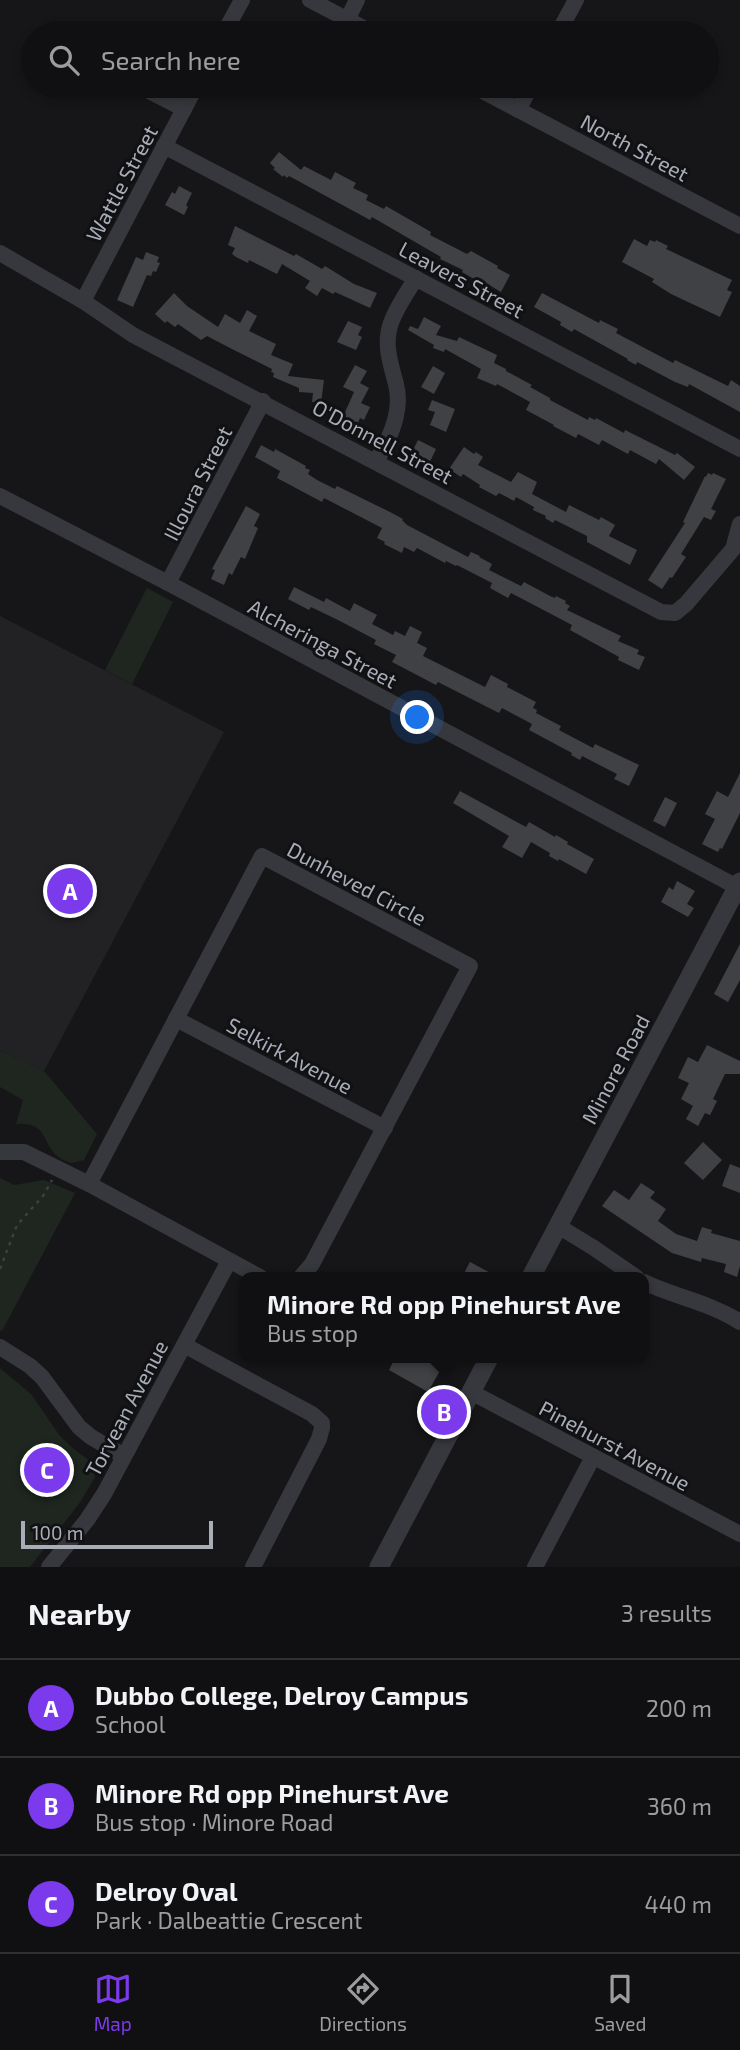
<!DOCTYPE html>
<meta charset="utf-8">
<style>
body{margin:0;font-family:"Exo 2",sans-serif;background:#19191b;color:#f1f3f6}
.scale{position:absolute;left:21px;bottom:18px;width:192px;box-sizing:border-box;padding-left:7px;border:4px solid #a8adb8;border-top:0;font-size:19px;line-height:24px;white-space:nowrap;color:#a8adb8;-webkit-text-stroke:5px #111113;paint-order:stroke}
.you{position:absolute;left:418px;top:718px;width:24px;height:24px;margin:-18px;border:5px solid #fff;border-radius:50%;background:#1a73e8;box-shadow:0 0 0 10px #1a73e833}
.badge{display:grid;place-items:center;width:46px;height:46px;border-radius:50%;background:#7c3aed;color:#fff;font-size:23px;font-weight:700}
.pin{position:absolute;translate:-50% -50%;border:4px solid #fff;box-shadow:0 2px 7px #0006}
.popup{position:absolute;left:239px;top:1272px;width:410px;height:91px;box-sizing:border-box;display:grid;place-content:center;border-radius:14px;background:#101012;filter:drop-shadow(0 2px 5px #0005);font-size:23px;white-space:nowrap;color:#9c9d9f}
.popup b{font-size:26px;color:#f1f3f6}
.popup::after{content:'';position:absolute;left:50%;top:100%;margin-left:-14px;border:14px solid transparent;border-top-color:#101012}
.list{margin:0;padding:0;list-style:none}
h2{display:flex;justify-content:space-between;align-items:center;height:91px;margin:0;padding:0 28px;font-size:30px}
h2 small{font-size:23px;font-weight:400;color:#9c9d9f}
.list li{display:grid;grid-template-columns:46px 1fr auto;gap:21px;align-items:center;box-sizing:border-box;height:98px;padding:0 28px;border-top:2px solid #303032}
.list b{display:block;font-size:26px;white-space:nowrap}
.list p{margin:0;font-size:23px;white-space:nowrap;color:#9c9d9f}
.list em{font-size:23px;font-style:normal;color:#9c9d9f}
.icon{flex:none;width:38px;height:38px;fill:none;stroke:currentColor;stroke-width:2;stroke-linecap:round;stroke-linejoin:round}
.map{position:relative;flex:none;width:740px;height:1567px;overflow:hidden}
.search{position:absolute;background:#101012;box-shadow:0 4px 10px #0003;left:21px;right:21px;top:21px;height:77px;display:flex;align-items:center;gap:18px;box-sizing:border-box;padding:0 24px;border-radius:38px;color:#9c9d9f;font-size:26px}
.sheet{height:385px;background:#101012}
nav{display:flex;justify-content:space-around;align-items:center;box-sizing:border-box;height:98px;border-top:2px solid #303032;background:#101012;font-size:19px;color:#9c9d9f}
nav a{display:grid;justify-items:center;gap:4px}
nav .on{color:#7c3aed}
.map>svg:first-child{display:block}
</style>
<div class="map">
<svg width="740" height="1567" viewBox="0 0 740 1567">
<rect width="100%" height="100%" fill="#161618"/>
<!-- built -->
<polygon fill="#222225" points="0,616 224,732 44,1071 0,1050"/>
<!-- green -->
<g fill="#1e261f">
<polygon points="147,588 173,602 132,684 105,670"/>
<path d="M0,1050L44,1071L97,1134L84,1160L71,1163C66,1161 60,1159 56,1155C41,1140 47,1122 16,1124L23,1100L0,1087Z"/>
<polygon points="0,1178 14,1185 44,1180 75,1193 2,1331 0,1330"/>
<polygon points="0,1368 31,1394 60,1436 76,1451 93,1463 95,1477 81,1501 30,1567 0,1567"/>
</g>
<!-- building -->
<g fill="#404145">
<polygon points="279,152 301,170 304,166 331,180 335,172 356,183 353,188 368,195 366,200 384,209 386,206 431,232 430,235 467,254 471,251 498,266 497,268 510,275 501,292 476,277 474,279 462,272 463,270 440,259 441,257 372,217 370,220 289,176 287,178 284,175 283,177 273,169 275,168 270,163"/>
<polygon points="179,186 192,193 186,205 188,207 184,215 165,205 172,192 175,194"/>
<polygon points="235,226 294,256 296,254 322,269 325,266 354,284 377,293 370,308 335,292 333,294 322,288 317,296 305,288 310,281 282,264 277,274 249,260 248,263 236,257 232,254 235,248 228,245"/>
<polygon points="634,239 647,246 650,240 655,242 656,240 668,246 666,249 732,280 727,290 732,292 720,317 671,294 652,282 654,279 622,262"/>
<polygon points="146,252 159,257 157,262 160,263 156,272 153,271 151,276 147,275 133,307 117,300 136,257 143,260"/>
<polygon points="174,293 187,306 218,327 225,314 240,323 247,310 257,316 249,331 276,344 271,355 293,364 288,376 324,380 321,403 312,402 313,393 299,392 299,388 273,377 274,373 271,372 272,369 232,349 207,336 201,340 178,324 175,327 167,321 165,323 155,314"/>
<polygon points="542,293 599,323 600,320 618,329 616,333 673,363 675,360 728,386 731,380 740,386 740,412 689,384 688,387 675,382 637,362 636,365 627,360 628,359 574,329 572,332 560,325 561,322 534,307"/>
<polygon points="424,317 441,326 436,335 457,341 459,337 497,355 494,363 506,369 506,371 532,385 530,387 550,398 550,400 588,420 589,417 595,420 596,418 624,433 625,430 675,455 677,453 695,467 684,480 659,459 656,464 630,450 628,454 602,440 599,445 578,434 576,438 553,426 554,425 526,410 530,402 497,384 496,386 477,378 481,369 445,349 444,352 433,348 434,345 408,330 410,326 418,329"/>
<polygon points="348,321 362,327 358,335 362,337 356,350 337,342"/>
<polygon points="355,365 367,371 360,383 369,388 361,403 370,407 364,420 360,418 357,426 342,419 354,392 343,387"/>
<polygon points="433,366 445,373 434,394 421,387"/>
<polygon points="432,400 455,409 446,432 430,425 435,412 428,410"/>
<polygon points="418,440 436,449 428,466 413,459 415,454 412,452"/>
<polygon points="261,445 274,452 275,449 306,466 305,468 310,470 308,474 317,480 335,489 337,486 390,512 403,519 402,520 407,525 468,557 471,552 480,556 479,557 492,564 489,570 521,586 524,582 550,596 555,598 556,596 566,601 565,603 570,606 567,610 621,636 618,641 639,650 637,654 645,657 639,670 618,660 619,657 570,630 572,625 511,593 508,598 490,588 492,583 457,565 456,566 446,561 445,563 417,548 414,552 404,547 402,553 384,544 385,542 377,538 382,528 324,498 322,502 277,478 280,471 255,457"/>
<polygon points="464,447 474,454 476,452 483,457 478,465 511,482 518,472 537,482 532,494 566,512 569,505 599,520 601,517 615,525 609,536 637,550 630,565 587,542 587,536 555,520 553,523 545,518 546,516 533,510 534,507 516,497 514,501 499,493 496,496 479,487 480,485 463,474 461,477 449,469"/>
<polygon points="708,473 712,475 713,473 726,479 711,509 716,511 711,520 704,517 681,554 686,557 672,578 670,577 662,589 648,580 685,523 683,522 705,476 706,477"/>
<polygon points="246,506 260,514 254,526 258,528 245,559 241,557 232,575 229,573 224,585 211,579 215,570 212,569"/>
<polygon points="294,587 324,602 326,598 350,611 354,603 377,615 372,624 393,635 395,631 405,636 410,626 422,632 417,643 427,648 423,656 485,687 491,675 508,684 507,687 536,702 533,708 537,710 536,713 561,726 559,730 593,748 595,744 639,765 629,786 614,779 617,774 582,756 580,760 571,755 572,753 529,730 532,724 502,708 499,713 438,682 436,685 392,662 396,655 374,644 376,640 338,620 311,607 309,610 288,599"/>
<polygon points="740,773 740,813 722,849 720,848 718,852 702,844 715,819 705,814 717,791 728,797"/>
<polygon points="460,791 526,827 529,822 555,837 556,835 568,842 567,844 594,859 586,874 559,859 558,861 549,856 550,853 531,842 522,858 502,847 509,836 453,803"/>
<polygon points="665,797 677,803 665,827 653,821"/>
<polygon points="677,881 695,891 687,904 694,908 688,917 661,902 669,887 673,890"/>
<polygon points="740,944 740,980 728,1002 714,994"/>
<polygon points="707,1045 740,1061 740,1074 725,1074 713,1099 717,1101 710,1115 705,1113 698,1126 686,1119 693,1106 681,1099 689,1083 678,1078 688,1057 698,1062"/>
<polygon points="703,1142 722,1160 703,1180 684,1163"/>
<polygon points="730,1164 740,1168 740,1193 722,1186"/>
<polygon points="641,1183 655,1192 650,1198 666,1209 658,1221 676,1234 697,1241 702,1227 712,1230 711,1233 740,1241 740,1266 737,1277 724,1272 726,1264 702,1258 701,1262 672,1253 602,1206 614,1190 629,1200"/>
<polygon points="470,1262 498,1277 462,1277"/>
<polygon points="395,1358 447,1358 428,1392 389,1370"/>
</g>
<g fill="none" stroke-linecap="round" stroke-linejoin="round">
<!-- path -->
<polyline stroke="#3d3f44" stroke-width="2.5" stroke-dasharray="3.5 5" stroke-linecap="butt" points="0,1269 17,1225 43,1196 52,1180"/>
<!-- minor -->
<g stroke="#37383d" stroke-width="16">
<polyline points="310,0 373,33"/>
<polyline points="347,20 357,0"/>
<polyline points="224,33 242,0"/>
<polyline points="558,33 576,0"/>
<polyline points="139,86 184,109"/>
<polyline points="473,86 740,226"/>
<polyline points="518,110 531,86"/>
<polyline points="164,146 740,449"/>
<polyline points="0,253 83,301 133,335 661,612 675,613 686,604 733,549 740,524"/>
<polyline points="83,301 196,86"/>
<path d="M376,461C390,439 403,411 396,384C391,365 384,346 390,326C395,309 407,293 416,278"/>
<polyline points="0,496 168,583 737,887"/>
<polyline points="168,583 263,401"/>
<polyline points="176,1019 385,1128"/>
<polyline points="0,1152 24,1152 89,1184"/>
<polyline points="558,1226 594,1248 636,1277"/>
<polyline points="260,1277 89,1184 262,856 470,966 312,1264 301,1277"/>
<path d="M644,1282C675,1297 711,1303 740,1322"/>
<polyline points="184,1345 312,1414 322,1423 322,1428 319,1439 253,1567"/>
<polyline points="0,1347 30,1366 42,1377 79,1427 91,1437 124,1456"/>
<polyline points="471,1392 740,1534"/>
<polyline points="49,1567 87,1520 104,1494 229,1261"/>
<polyline points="535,1567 593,1457"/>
</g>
<!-- tertiary -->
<g stroke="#37383d" stroke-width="19">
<polyline points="531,1277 740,882"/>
<polyline points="379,1567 489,1358"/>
</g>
</g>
<g text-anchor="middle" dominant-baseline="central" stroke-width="6" stroke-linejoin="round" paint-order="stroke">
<!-- street labels -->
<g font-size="21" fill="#a8adb8" stroke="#111113">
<text transform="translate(635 147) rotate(28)">North Street</text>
<text transform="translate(121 183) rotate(-62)">Wattle Street</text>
<text transform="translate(462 279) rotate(28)">Leavers Street</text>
<text transform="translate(383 441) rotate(28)">O'Donnell Street</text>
<text transform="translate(197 483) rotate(-63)">Illoura Street</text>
<text transform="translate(323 643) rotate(28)">Alcheringa Street</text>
<text transform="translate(357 883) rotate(28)">Dunheved Circle</text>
<text transform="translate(290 1055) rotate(28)">Selkirk Avenue</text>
<text transform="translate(615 1069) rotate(-62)">Minore Road</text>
<text transform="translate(126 1408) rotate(-62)">Torvean Avenue</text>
<text transform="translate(615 1445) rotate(28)">Pinehurst Avenue</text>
</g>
</g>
</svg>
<div class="scale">100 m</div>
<div class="you"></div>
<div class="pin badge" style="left:70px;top:891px">A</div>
<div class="pin badge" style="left:444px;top:1412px">B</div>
<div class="popup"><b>Minore Rd opp Pinehurst Ave</b>Bus stop</div>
<div class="pin badge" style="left:47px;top:1470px">C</div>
<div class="search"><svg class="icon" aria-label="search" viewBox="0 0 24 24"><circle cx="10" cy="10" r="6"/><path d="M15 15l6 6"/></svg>Search here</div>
</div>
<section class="sheet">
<h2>Nearby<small>3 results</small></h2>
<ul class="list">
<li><span class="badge">A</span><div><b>Dubbo College, Delroy Campus</b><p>School</p></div><em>200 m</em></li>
<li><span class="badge">B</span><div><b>Minore Rd opp Pinehurst Ave</b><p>Bus stop · Minore Road</p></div><em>360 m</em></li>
<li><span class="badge">C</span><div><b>Delroy Oval</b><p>Park · Dalbeattie Crescent</p></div><em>440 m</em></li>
</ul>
</section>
<nav>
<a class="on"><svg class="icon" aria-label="map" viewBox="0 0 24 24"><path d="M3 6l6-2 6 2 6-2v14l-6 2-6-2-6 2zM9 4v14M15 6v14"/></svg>Map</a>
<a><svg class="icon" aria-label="directions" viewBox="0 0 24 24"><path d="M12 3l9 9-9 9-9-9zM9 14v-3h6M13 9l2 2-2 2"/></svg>Directions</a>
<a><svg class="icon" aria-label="saved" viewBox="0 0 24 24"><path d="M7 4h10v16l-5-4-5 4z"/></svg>Saved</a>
</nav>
